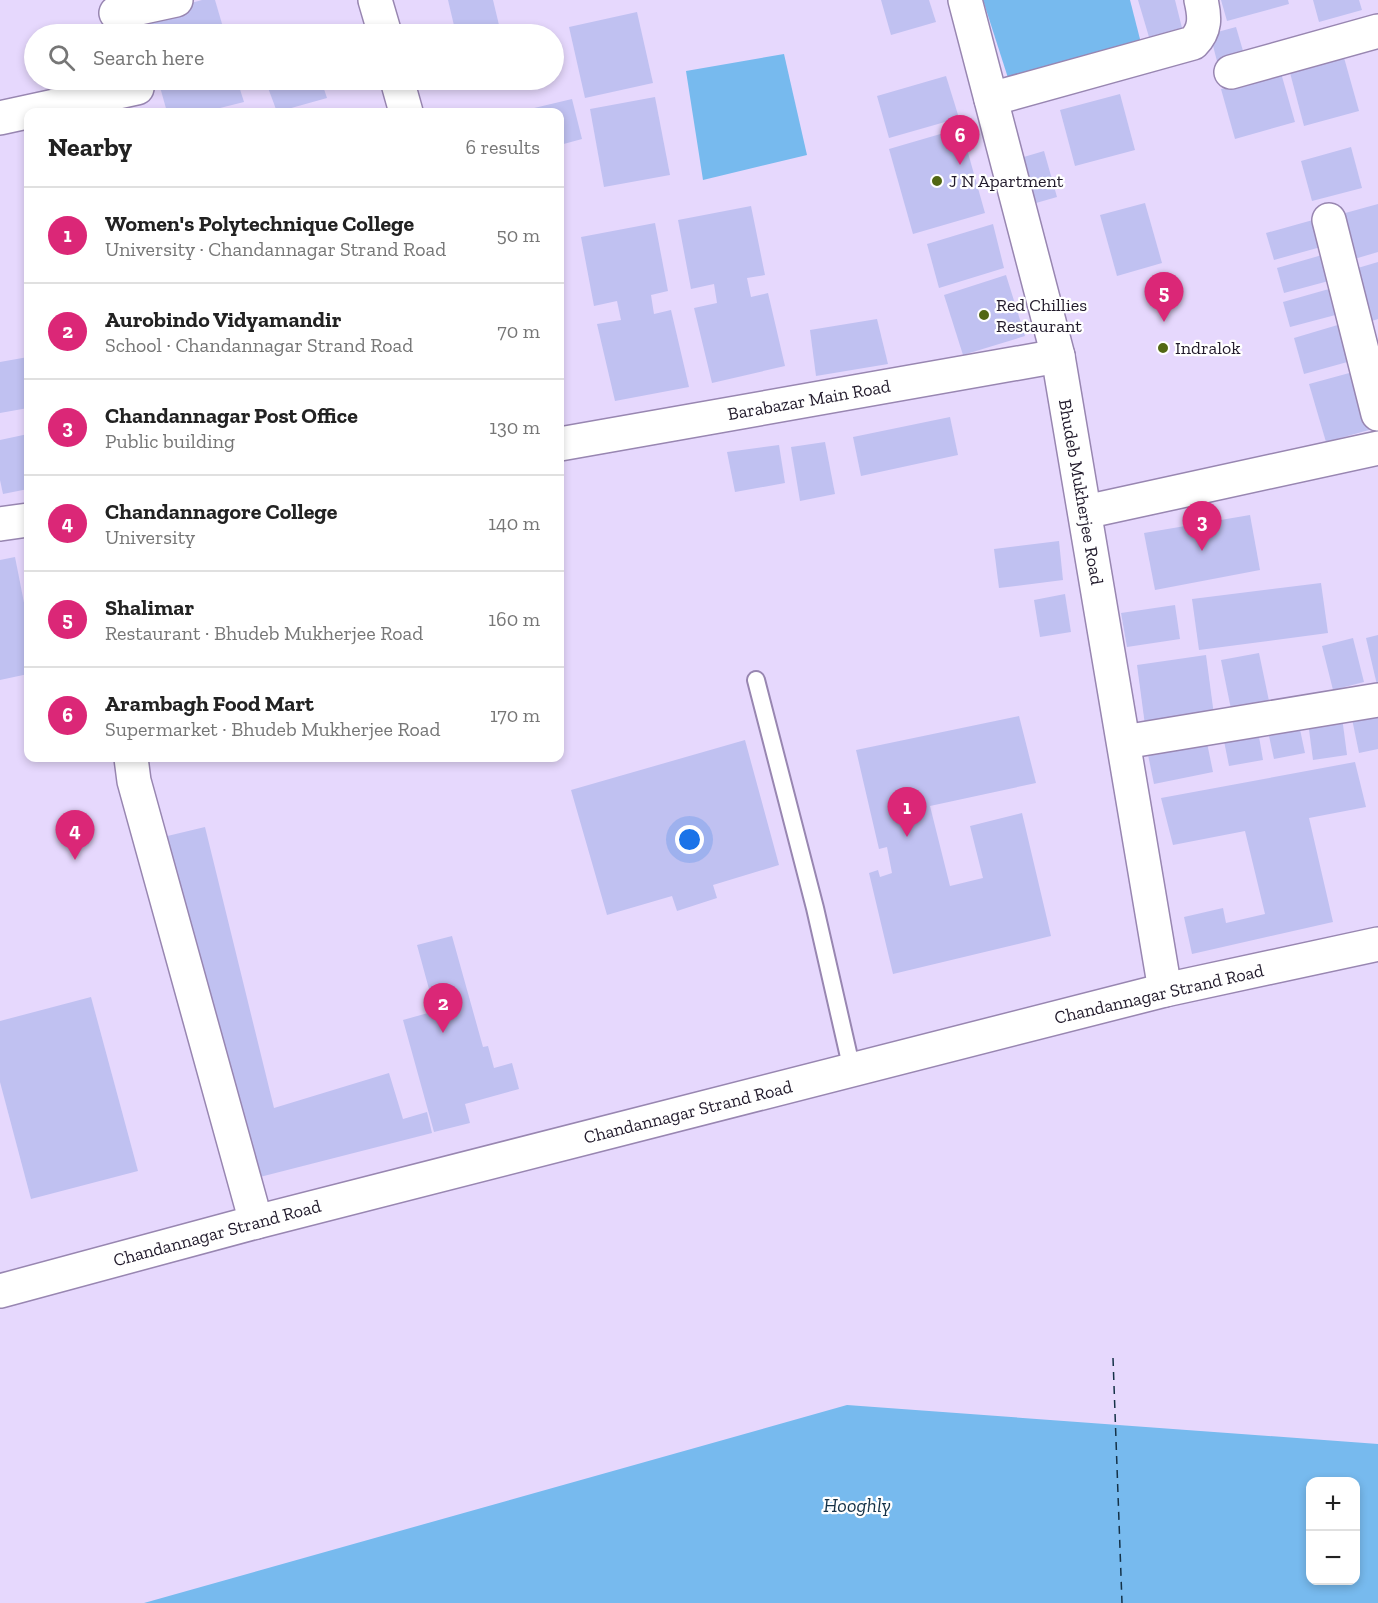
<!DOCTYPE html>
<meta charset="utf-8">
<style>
body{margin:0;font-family:"Zilla Slab",serif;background:#f2f2f2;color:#222}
.controls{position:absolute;right:18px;bottom:18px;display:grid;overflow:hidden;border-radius:12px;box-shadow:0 3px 9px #0003}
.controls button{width:54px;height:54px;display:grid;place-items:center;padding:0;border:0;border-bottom:2px solid #e0e0e0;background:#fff;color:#222;font:30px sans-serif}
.you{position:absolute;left:690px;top:840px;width:21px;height:21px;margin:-15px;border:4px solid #fff;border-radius:50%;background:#1a73e8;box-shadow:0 0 0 9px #1a73e833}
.badge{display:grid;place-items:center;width:39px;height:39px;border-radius:50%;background:#db2777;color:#fff;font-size:20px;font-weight:700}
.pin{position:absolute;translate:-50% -50px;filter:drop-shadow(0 2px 3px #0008)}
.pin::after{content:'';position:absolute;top:32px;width:21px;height:18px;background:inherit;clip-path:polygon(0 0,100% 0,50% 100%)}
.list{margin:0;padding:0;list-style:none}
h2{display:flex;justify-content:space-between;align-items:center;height:78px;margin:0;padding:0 24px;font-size:26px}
h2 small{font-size:20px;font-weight:400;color:#767676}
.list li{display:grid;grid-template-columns:39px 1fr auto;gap:18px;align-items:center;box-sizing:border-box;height:96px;padding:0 24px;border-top:2px solid #e0e0e0}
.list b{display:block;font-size:22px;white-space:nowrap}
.list p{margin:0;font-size:20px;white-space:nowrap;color:#767676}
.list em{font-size:20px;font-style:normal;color:#767676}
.icon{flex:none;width:33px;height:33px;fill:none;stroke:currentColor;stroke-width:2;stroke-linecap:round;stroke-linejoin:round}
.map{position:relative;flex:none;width:1378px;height:1603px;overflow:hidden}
.search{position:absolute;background:#fff;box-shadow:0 3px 9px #0003;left:24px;top:24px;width:540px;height:66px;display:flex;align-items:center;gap:15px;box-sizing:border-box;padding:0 21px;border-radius:33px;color:#767676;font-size:22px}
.panel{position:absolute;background:#fff;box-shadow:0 3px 9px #0003;left:24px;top:108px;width:540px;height:654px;border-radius:12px}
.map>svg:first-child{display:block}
</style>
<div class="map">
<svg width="1378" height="1603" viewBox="0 0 1378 1603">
<rect width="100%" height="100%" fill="#e6d8fd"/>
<!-- water -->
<g fill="#77baee" fill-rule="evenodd">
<polygon points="983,0 1130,0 1141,43 1009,81"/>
<polygon points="784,54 807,155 703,180 686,71"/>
<path d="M847,1405L1378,1444V1603H144ZM1310,1482H1356V1580H1310Z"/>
</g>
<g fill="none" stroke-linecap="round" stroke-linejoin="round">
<!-- ferry -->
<polyline stroke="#153248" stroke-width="1.5" stroke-dasharray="8 6" stroke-linecap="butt" points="1113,1358 1122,1603"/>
</g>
<!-- building -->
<g fill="#c0c1f1">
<polygon points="202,0 215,0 225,34 145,34 140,17"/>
<polygon points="448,0 493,0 499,25 456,34"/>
<polygon points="881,0 929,0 936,22 891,35"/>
<polygon points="1138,0 1175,0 1182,28 1149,37"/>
<polygon points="1221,0 1288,0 1289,4 1227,21"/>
<polygon points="1313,0 1359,0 1362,10 1319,22"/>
<polygon points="637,12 653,83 585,98 569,27"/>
<polygon points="1236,27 1246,61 1219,69 1210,34"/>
<polygon points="1343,54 1359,111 1304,126 1289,69"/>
<polygon points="1281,73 1295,122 1235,139 1221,89"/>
<polygon points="946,76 959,118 889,138 877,96"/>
<polygon points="158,80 237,80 244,102 204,112 167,112"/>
<polygon points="283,80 321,80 327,98 277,112 267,85"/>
<polygon points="1120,94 1135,150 1075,166 1060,110"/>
<polygon points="655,97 670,175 604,187 590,109"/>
<polygon points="572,99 582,139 560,145 560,112 531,112 530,109"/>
<polygon points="961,128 985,213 913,234 889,149"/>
<polygon points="1351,147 1362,188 1312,201 1301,161"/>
<polygon points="1044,151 1057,197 1029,205 1017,159"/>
<polygon points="1145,203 1162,263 1117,276 1100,215"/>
<polygon points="1378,204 1378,252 1351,260 1338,215"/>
<polygon points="751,206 765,275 747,278 751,297 768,293 785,366 712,383 694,308 717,303 714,284 691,289 678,220"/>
<polygon points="1320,218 1328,245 1274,260 1266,233"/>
<polygon points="655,223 668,291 651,295 654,314 671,310 689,387 615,401 597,324 621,320 617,301 594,306 581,237"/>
<polygon points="993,224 1004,268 939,288 927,244"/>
<polygon points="1329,253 1336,279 1284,293 1277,268"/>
<polygon points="1378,262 1378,319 1366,323 1351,270"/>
<polygon points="1006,275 1025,336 963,355 944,295"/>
<polygon points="1336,287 1343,313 1290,327 1283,302"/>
<polygon points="877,319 888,364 816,376 810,330"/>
<polygon points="1341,324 1351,361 1304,374 1294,338"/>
<polygon points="28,357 28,408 0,413 0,362"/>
<polygon points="1353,372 1369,430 1326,442 1309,384"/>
<polygon points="950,417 958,455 861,476 853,437"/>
<polygon points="28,434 28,489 3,494 0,480 0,440"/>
<polygon points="825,442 835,494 800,501 791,447"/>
<polygon points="779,445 785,483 735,492 727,452"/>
<polygon points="1250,515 1260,570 1155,590 1144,533"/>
<polygon points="1059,541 1063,580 999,588 994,549"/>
<polygon points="15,557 28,623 28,674 0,680 0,560"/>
<polygon points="1321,583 1328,633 1199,650 1192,599"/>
<polygon points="1065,594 1071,632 1040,637 1034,600"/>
<polygon points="1175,605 1180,639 1127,647 1121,613"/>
<polygon points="1378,635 1378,685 1377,685 1366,638"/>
<polygon points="1353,638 1364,682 1333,690 1322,646"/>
<polygon points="1259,653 1269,701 1231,709 1221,660"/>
<polygon points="1206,655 1214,715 1145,725 1137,665"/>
<polygon points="1378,708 1378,749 1359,753 1351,714"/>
<polygon points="1019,716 1036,783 930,806 950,886 983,878 970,826 1022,813 1051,936 893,974 869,873 878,870 880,877 892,873 887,847 879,849 856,750"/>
<polygon points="1342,717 1347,755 1313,760 1308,722"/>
<polygon points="1298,720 1305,753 1274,759 1267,727"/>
<polygon points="1257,725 1263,760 1229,766 1222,731"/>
<polygon points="1205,733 1213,772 1154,784 1146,745"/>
<polygon points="745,740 779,865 713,885 717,898 677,911 672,896 607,915 571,790"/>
<polygon points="1355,762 1366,807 1309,818 1333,922 1192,954 1184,917 1223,908 1226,923 1265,914 1245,831 1173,845 1161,798"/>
<polygon points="205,827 274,1108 389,1073 403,1119 427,1112 432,1133 256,1178 159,838"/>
<polygon points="452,936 483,1047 488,1046 494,1068 512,1063 519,1089 465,1104 470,1123 434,1132 403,1020 435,1011 417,945"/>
<polygon points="91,997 138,1171 31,1199 0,1082 0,1021"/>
</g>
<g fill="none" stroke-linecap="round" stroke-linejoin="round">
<!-- lane casing -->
<g stroke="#9886b1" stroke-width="20">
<polyline id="lane" points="756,680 815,908 852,1070"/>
</g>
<!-- street casing -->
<g stroke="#9886b1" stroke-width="36">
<g id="street">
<polyline points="375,0 385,34"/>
<polyline points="965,0 1058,356 1165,990"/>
<polyline points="116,13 176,0"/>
<polyline points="1231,72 1378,31"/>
<polyline points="397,80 406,112"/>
<path d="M991,99L1193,43C1206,30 1205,17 1201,0"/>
<polyline points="0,118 137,88"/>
<polyline points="1329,220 1378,414"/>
<polyline points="560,444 1058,356"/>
<polyline points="1085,512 1378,448"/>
<polyline points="0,524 28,520"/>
<polyline points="1124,742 1378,700"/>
<polyline points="131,758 134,781 256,1222"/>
<polyline points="0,1291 256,1222 1165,990 1378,944"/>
</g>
</g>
<!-- lane -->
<use href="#lane" stroke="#fff" stroke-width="16"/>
<!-- street -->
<use href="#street" stroke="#fff" stroke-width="33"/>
</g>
<!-- markers -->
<g fill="#526714" stroke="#fff" stroke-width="2">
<circle cx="937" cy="181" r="6"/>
<circle cx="984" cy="315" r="6"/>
<circle cx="1163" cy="348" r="6"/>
</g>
<g text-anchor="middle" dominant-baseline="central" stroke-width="4.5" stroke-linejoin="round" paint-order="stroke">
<!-- poi labels -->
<g font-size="18" fill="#211a2b" stroke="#fff" text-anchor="start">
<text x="949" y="181">J N Apartment</text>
<text x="996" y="305">Red Chillies<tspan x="996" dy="21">Restaurant</tspan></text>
<text x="1175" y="348">Indralok</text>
</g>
<!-- street labels -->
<g font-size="18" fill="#211a2b" stroke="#fff">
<text transform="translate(809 400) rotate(-10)">Barabazar Main Road</text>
<text transform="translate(1081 492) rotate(80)">Bhudeb Mukherjee Road</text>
<text transform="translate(1159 994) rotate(-13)">Chandannagar Strand Road</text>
<text transform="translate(688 1112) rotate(-14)">Chandannagar Strand Road</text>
<text transform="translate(217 1233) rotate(-15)">Chandannagar Strand Road</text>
</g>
<!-- water labels -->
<g font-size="20" font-style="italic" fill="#153248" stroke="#fff">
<text x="857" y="1505">Hooghly</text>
</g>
</g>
</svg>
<div class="controls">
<button>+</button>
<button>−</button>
</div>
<div class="you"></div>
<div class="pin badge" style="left:907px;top:837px">1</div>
<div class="pin badge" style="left:443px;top:1033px">2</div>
<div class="pin badge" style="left:1202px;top:551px">3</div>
<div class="pin badge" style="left:75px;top:860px">4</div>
<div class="pin badge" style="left:1164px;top:322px">5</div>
<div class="pin badge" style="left:960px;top:165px">6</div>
<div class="search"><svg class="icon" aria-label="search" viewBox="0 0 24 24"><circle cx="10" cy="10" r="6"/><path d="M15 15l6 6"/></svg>Search here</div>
<section class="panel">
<h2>Nearby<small>6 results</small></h2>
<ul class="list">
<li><span class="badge">1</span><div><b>Women's Polytechnique College</b><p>University · Chandannagar Strand Road</p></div><em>50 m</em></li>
<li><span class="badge">2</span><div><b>Aurobindo Vidyamandir</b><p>School · Chandannagar Strand Road</p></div><em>70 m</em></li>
<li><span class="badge">3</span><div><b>Chandannagar Post Office</b><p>Public building</p></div><em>130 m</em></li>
<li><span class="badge">4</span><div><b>Chandannagore College</b><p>University</p></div><em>140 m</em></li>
<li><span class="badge">5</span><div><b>Shalimar</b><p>Restaurant · Bhudeb Mukherjee Road</p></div><em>160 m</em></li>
<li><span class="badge">6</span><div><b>Arambagh Food Mart</b><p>Supermarket · Bhudeb Mukherjee Road</p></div><em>170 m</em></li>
</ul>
</section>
</div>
